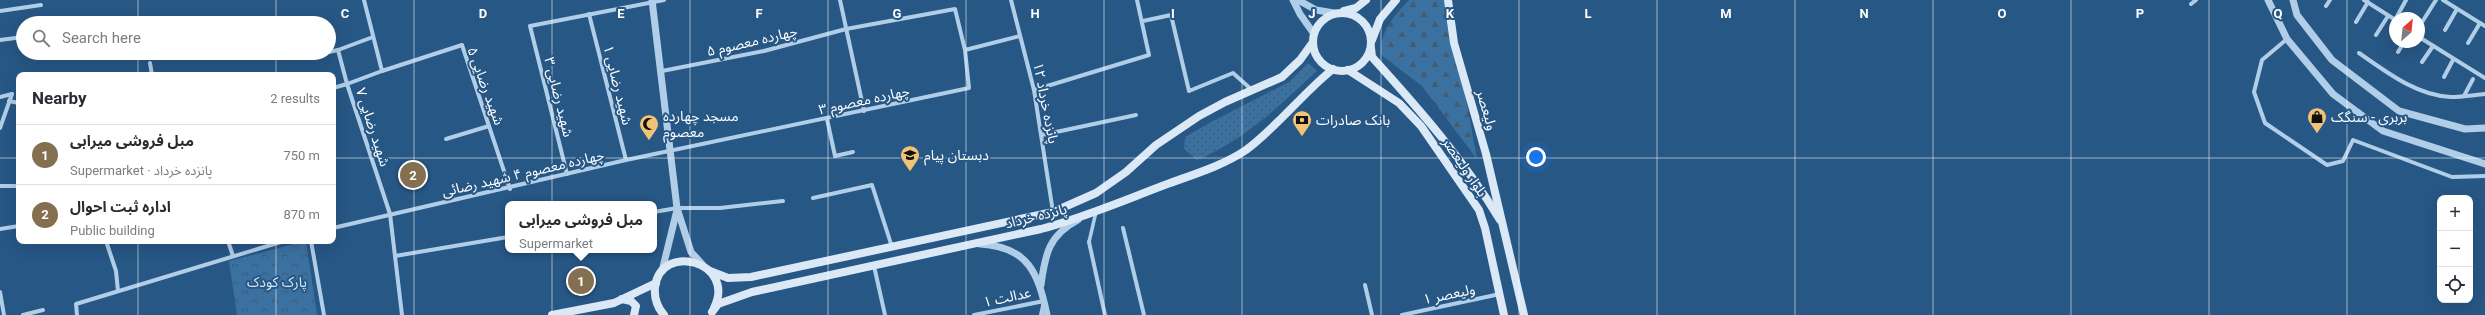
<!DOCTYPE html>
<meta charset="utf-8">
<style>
body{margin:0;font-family:Roboto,"Noto Sans Arabic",sans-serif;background:#f2f2f3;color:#2b2b33}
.controls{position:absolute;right:12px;bottom:12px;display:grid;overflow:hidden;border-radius:8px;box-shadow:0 4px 16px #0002}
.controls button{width:36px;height:36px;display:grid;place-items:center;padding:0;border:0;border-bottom:1px solid #e1e1e2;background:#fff;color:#2b2b33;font:20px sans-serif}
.compass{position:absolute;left:2389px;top:12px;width:36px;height:36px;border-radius:50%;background:#fff;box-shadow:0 4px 16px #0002;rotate:27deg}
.you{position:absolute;left:1536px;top:157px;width:14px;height:14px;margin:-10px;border:3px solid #fff;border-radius:50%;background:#1a73e8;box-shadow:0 0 0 6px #1a73e833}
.badge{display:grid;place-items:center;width:26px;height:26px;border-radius:50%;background:#846f51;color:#fff;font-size:13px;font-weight:700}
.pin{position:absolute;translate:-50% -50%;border:2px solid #fff;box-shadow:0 1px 4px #0006}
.popup{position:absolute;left:505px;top:201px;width:152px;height:52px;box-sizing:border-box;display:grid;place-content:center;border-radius:8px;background:#fff;filter:drop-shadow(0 1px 3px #0005);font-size:13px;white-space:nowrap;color:#7c7c81}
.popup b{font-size:15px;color:#2b2b33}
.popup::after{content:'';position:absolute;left:50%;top:100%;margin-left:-8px;border:8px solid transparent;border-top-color:#fff}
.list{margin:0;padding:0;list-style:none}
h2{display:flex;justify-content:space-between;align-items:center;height:52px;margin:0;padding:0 16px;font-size:17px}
h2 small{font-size:13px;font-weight:400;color:#7c7c81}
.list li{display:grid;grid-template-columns:26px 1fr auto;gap:12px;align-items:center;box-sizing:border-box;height:60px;padding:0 16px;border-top:1px solid #e1e1e2}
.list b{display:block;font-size:15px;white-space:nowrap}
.list p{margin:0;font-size:13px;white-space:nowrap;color:#7c7c81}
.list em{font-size:13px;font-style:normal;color:#7c7c81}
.icon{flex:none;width:22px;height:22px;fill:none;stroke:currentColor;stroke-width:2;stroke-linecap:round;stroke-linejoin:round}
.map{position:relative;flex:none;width:2485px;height:315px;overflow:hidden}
.search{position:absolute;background:#fff;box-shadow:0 4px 16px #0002;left:16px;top:16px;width:320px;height:44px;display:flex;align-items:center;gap:10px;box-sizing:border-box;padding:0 14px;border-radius:22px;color:#7c7c81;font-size:15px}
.panel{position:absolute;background:#fff;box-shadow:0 4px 16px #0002;left:16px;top:72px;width:320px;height:172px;border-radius:8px}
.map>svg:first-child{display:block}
</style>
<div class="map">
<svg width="2485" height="315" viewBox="0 0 2485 315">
<defs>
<pattern id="grass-dots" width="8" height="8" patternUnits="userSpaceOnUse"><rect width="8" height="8" fill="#3b71a1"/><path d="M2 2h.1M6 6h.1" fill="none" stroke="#455b6e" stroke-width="1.8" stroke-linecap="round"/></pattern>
<pattern id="forest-firs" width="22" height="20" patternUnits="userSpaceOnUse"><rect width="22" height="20" fill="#3b71a1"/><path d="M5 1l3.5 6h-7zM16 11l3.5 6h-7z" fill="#455b6e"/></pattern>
<pattern id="park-crowns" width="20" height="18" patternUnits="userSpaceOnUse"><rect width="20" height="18" fill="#3b71a1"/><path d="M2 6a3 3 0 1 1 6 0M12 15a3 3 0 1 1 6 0" fill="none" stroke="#455b6e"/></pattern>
</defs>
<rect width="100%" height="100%" fill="#275785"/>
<!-- grass -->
<path fill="url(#grass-dots)" d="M1308,63L1317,71C1277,107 1248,138 1197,160L1184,149L1185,137L1211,122L1289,82Z"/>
<!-- forest -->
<path fill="url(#forest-firs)" d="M1409,0H1448L1477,159L1422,86L1381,55C1380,31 1393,17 1409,0Z"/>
<!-- park -->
<polygon fill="url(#park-crowns)" points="306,241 317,315 237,315 229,261"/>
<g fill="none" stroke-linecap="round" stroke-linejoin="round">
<!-- pedestrian -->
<polyline stroke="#b1cee8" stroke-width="3.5" points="1089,242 1096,212"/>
<!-- minor -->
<g stroke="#b1cee8" stroke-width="4">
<polyline points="364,0 382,71 347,84 390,214 402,315"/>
<polyline points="840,0 864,111"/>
<polyline points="1011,0 1034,90 1053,212"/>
<polyline points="2364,0 2394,19"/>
<polyline points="2443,0 2485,26"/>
<polyline points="2191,4 2196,0"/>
<polyline points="2326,6 2330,0"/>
<polyline points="0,11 41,5"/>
<polyline points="589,14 626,160"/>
<polyline points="2395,20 2406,0"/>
<polyline points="1143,21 1171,15 1189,91 1233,73 1252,90"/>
<polyline points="2356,22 2368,2"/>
<polyline points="2419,27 2436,0"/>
<polyline points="2445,30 2457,9"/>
<polyline points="2376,35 2388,16"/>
<polyline points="2419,37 2485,78"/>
<polyline points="2287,39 2262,60 2254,92 2265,123 2327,165 2343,161 2353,140 2452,177 2485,176"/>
<polyline points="0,40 23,37"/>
<polyline points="2468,43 2480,23"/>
<polyline points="329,52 338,50"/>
<polyline points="2398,52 2404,42"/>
<path d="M2359,53C2385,71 2417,96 2451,97C2462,97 2474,95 2485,94"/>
<polyline points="2422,62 2433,46"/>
<polyline points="150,63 152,75"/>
<polyline points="382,71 462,45 510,189"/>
<polyline points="662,71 764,51 846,29 955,9 965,50"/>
<polyline points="2444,77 2453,60"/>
<polyline points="333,88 347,84 338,50 373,37"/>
<polyline points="1034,90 1149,55 1137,0"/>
<polyline points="2464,96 2473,79"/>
<polyline points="0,97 12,94"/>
<polyline points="9,101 19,103"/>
<polyline points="827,119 835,156 853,152"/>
<polyline points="0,128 12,94"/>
<polyline points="1042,135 1136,115"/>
<polyline points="446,139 489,126"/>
<polyline points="567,174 530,26 664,0"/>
<polyline points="0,186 17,186"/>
<polyline points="813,198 872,185 892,247"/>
<polyline points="654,212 677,208 720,208 783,201"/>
<polyline points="333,228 626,160 969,88 965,50 1020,36"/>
<polyline points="1123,228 1144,315"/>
<polyline points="0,229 19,226"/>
<polyline points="106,241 116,271 118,291"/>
<polyline points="228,241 233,256"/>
<polyline points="311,241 324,315"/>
<polyline points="1089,242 1105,315"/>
<polyline points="395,256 508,237"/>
<polyline points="874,266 885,315"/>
<polyline points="1365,285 1372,315"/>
<polyline points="0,292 4,315"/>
<polyline points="23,315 43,310"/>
<polyline points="77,315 76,304 284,241"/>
<polyline points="974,315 1044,301 1041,315"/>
<polyline points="1402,315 1500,294"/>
</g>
<!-- tertiary -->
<g stroke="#b1cee8" stroke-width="7">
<polyline points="652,0 677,208 691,252 703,265"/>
<polyline points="1293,0 1300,14 1314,34"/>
<polyline points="1298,0 1316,10 1334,13"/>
<polyline points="2268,0 2287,39 2333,94 2383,131 2485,164"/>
<polyline points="2293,0 2297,15 2332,60 2399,111 2465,129 2485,128"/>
<path d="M980,244C1028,247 1038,272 1047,315"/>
<polyline points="662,271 677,210"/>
<path d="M1041,285C1045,254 1049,235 1078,220"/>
</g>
<!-- secondary -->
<g stroke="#dbe9f7" stroke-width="8">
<polyline points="1448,0 1454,43 1486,154 1524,315"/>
<polyline points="1344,11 1356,8 1366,0"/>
<circle cx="1342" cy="42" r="29"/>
<polyline points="1372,40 1380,19 1396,0"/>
<path d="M1371,48L1372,57C1419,109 1464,160 1500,220"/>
<polyline points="1348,70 1399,103 1421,126 1479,210 1485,228 1504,315"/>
<polyline points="710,271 728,278 751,277 1053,212 1096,193 1126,172 1156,145 1199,116 1225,102 1282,77 1300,60 1313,42"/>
<polyline points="622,299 631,301 636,306 634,315"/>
<path d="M712,312L718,304L752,292L1041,229C1086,217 1127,199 1170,183C1195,174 1224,165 1246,150C1278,126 1302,94 1333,69"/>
<polyline points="552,315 614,303 656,283"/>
<path d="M664,315C657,307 654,298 655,287C661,241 737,262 714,308"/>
</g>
</g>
<!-- grid -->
<path fill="none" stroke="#fff" stroke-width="1" stroke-opacity="0.55" d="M138,0V23M276,0V23M414,0V315M552,0V315M690,0V315M828,0V315M966,0V315M1104,0V315M1242,0V315M1381,0V315M1519,0V315M1657,0V315M1795,0V315M1933,0V315M2071,0V315M2209,0V315M2347,0V315M138,53V75M276,53V75M0,158H19M333,158H2485M138,241V315M276,241V315"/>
<!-- icons -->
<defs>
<g id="shop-pin" transform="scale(1)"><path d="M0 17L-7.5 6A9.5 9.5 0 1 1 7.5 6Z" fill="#f0c376" stroke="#275785"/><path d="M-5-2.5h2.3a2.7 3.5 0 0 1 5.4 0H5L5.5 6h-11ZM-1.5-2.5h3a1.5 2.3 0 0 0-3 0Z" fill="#111"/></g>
<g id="bank-pin" transform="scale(1)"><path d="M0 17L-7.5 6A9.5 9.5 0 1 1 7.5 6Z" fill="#f0c376" stroke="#275785"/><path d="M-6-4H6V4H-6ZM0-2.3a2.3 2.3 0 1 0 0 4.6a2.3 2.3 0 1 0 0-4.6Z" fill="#111"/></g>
<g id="mosque-pin" transform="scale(1)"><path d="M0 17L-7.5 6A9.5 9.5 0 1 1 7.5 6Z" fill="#f0c376" stroke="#275785"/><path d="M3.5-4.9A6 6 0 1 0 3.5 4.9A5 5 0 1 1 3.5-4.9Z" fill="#111"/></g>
<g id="school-pin" transform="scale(1)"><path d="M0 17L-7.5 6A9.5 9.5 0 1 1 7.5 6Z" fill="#f0c376" stroke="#275785"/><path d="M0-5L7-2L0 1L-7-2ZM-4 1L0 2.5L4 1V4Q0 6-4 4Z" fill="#111"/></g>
</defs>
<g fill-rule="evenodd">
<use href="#shop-pin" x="2317" y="117"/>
<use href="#bank-pin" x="1302" y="120"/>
<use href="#mosque-pin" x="649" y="124"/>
<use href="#school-pin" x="910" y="155"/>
</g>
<g text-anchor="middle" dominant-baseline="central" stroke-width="4" stroke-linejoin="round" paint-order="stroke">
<!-- street labels -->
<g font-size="14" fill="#fff" stroke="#275785">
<text transform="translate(752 41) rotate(-13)">چهارده معصوم ۵</text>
<text transform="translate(618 85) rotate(76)">شهید رضایی ۱</text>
<text transform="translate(486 86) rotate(70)">شهید رضایی ۵</text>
<text transform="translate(559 97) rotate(76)">شهید رضایی ۳</text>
<text transform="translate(864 100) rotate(-12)">چهارده معصوم ۳</text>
<text transform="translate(1046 103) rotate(79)">پانزده خرداد ۱۲</text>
<text transform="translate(1487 110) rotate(74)">ولیعصر</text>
<text transform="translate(373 127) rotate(72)">شهید رضایی ۷</text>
<text transform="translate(1465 167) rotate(56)">بلوار ولیعصر</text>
<text transform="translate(523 173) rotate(-13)">چهارده معصوم ۴ شهید رضائی</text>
<text transform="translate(1036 216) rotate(-14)">پانزده خرداد</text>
<text transform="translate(1449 294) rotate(-12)">ولیعصر ۱</text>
<text transform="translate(1007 297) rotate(-12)">عدالت ۱</text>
</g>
<!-- poi labels -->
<g font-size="14" fill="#fff" stroke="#275785" text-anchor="start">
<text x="663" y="116">مسجد چهارده<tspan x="663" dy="16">معصوم</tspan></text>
<text x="2331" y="117">بربری - سنگک</text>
<text x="1316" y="120">بانک صادرات</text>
<text x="924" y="155">دبستان پیام</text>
</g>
<!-- park labels -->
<g font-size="14" fill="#d4e6f6" stroke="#275785">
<text x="277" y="282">پارک کودک</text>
</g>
</g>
<g font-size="13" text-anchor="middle" font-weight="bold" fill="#fff" stroke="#275785" stroke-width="4" stroke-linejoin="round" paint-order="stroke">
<text x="345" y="18">C</text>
<text x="483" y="18">D</text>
<text x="621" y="18">E</text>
<text x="759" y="18">F</text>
<text x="897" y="18">G</text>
<text x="1035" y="18">H</text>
<text x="1173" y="18">I</text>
<text x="1312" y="18">J</text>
<text x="1450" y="18">K</text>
<text x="1588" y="18">L</text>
<text x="1726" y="18">M</text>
<text x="1864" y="18">N</text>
<text x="2002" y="18">O</text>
<text x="2140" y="18">P</text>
<text x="2278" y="18">Q</text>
</g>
</svg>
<div class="controls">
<button>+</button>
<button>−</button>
<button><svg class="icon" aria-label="locate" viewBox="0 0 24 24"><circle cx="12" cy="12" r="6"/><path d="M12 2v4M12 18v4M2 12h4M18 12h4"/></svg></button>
</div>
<svg class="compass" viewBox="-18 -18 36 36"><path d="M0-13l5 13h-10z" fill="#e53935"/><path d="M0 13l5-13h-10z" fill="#7c7c81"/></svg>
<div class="you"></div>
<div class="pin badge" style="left:581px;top:281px">1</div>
<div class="popup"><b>مبل فروشی میرابی</b>Supermarket</div>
<div class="pin badge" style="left:413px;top:175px">2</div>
<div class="search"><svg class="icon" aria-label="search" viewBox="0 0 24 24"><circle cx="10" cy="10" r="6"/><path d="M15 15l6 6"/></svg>Search here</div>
<section class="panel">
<h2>Nearby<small>2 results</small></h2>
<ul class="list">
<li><span class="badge">1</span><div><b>مبل فروشی میرابی</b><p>Supermarket · پانزده خرداد</p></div><em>750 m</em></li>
<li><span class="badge">2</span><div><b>اداره ثبت احوال</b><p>Public building</p></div><em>870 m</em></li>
</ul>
</section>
</div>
